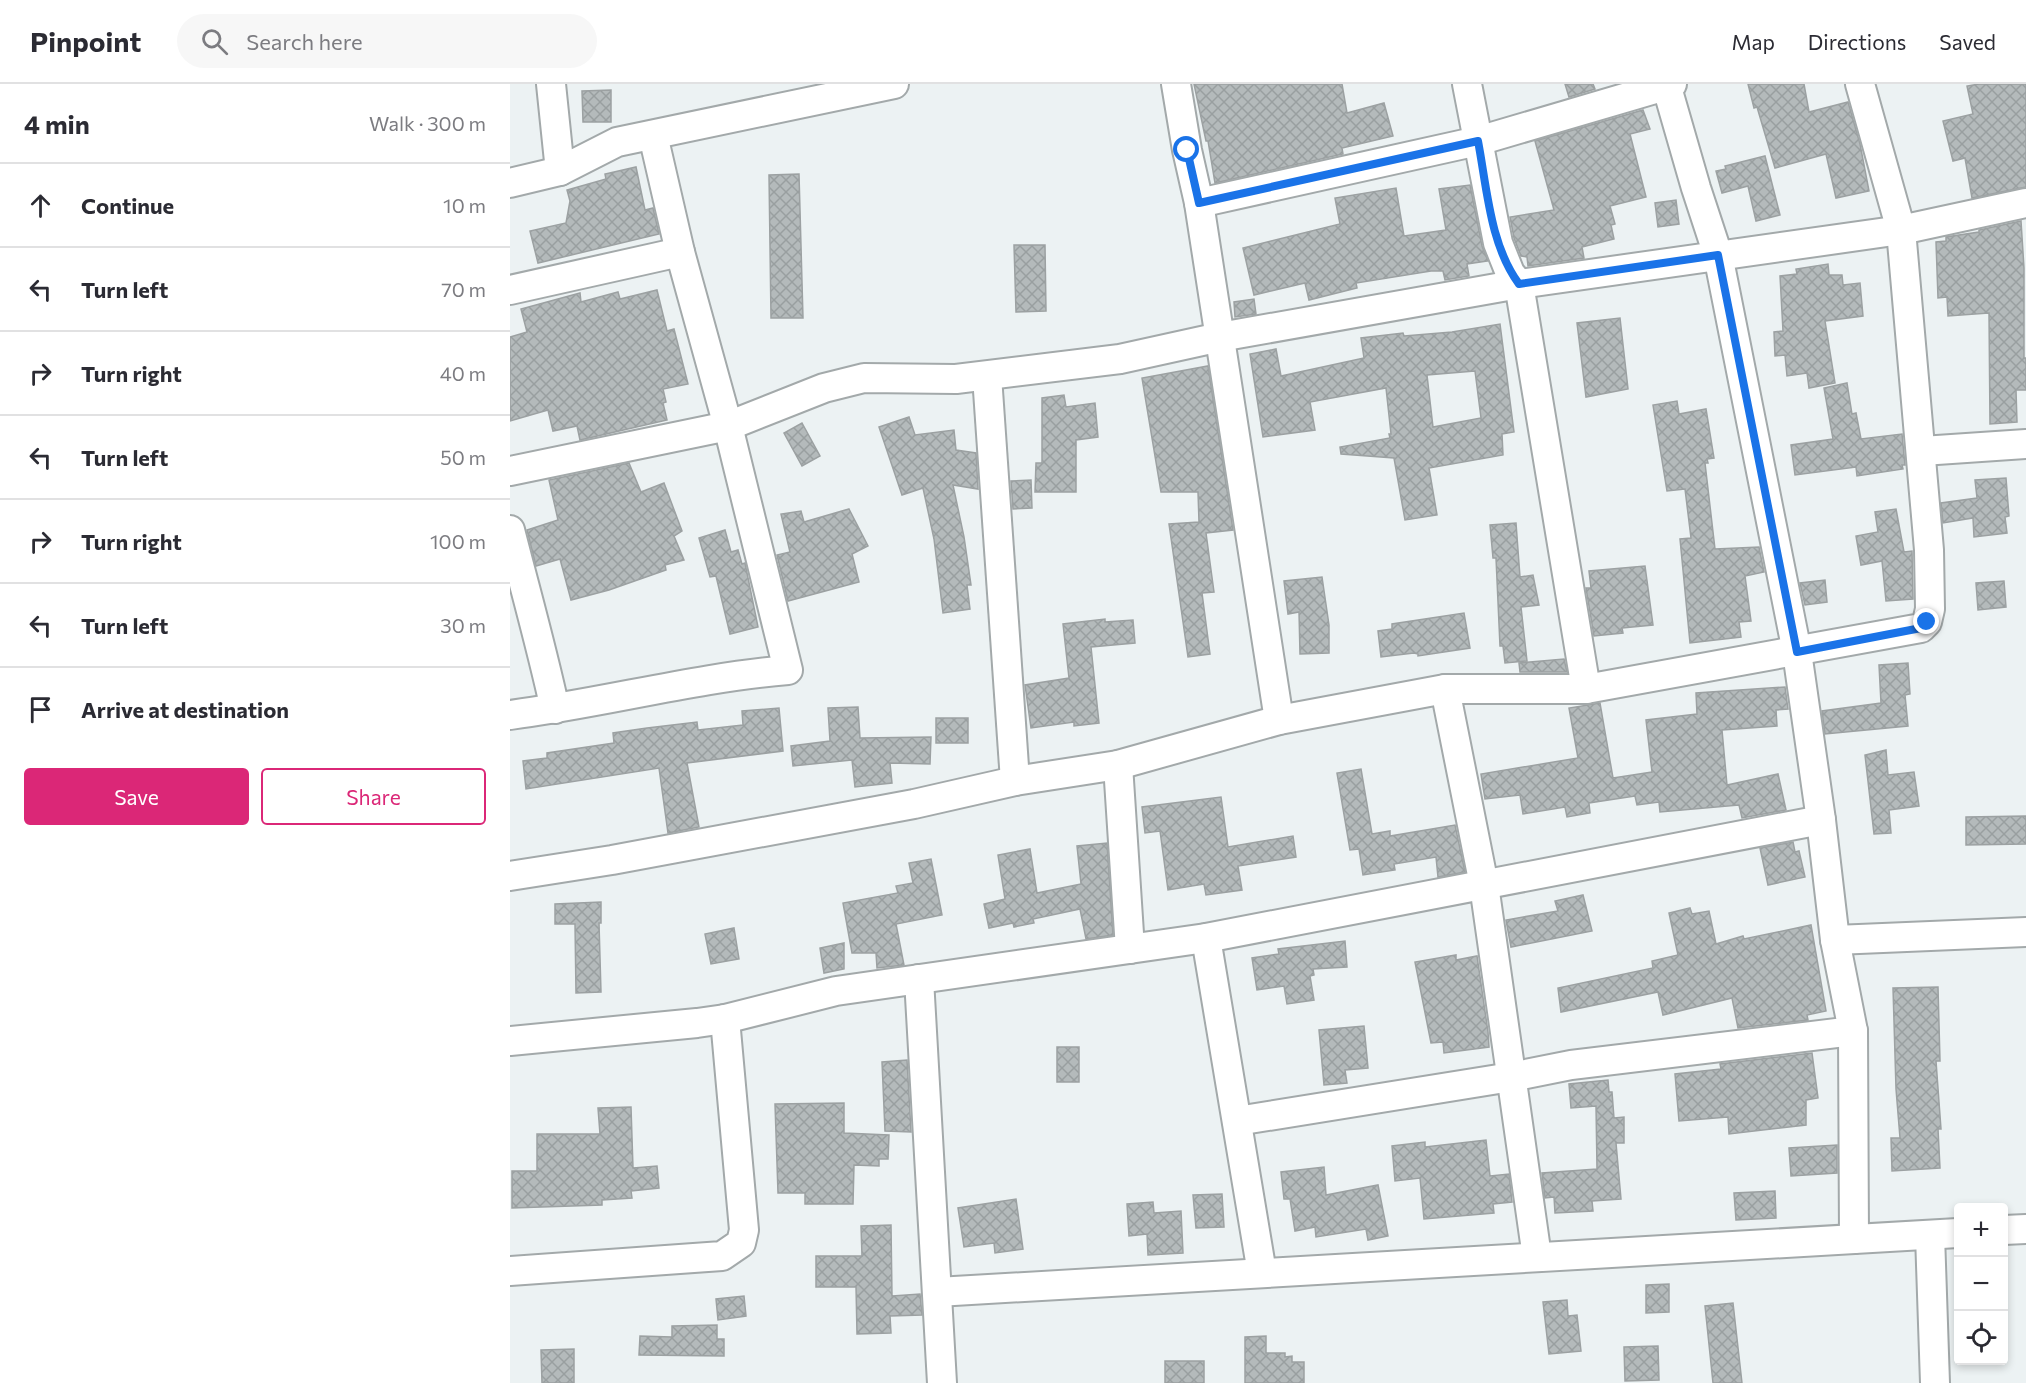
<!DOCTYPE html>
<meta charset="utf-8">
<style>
body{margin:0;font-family:Commissioner,sans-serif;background:#f7f7f7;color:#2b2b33}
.controls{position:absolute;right:18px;bottom:18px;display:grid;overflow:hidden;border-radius:6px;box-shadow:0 3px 9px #0003}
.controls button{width:54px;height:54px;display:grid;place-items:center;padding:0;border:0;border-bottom:2px solid #e1e1e2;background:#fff;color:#2b2b33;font:30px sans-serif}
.stop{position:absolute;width:18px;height:18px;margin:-14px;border:4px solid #1a73e8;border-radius:50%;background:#fff}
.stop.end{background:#1a73e8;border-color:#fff;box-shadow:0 2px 6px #0008}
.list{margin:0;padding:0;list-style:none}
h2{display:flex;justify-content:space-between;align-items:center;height:78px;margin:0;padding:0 24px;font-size:26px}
h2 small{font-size:20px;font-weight:400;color:#7c7c81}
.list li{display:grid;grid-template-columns:39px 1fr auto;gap:18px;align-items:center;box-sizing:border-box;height:84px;padding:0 24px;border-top:2px solid #e1e1e2}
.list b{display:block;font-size:22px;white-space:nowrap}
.list em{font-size:20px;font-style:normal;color:#7c7c81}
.actions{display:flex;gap:12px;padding:18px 24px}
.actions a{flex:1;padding:14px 0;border:2px solid #db2777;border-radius:6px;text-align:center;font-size:21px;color:#db2777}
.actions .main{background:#db2777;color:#fff}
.icon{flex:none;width:33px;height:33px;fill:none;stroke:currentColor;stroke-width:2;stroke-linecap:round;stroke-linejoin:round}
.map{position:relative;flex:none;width:1516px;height:1299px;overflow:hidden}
header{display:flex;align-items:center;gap:36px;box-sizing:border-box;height:84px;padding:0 30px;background:#fff;border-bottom:2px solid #e1e1e2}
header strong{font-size:28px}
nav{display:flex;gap:33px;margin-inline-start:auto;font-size:21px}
.search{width:420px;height:54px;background:#f7f7f7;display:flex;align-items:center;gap:15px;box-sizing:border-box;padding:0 21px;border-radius:33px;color:#7c7c81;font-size:22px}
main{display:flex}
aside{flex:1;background:#fff}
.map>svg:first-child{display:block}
</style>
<header>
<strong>Pinpoint</strong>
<div class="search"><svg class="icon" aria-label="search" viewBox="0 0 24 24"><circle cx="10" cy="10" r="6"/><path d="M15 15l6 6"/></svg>Search here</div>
<nav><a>Map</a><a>Directions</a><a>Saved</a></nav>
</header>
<main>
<aside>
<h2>4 min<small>Walk · 300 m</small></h2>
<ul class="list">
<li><svg class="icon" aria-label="ahead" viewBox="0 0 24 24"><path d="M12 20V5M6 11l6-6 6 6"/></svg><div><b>Continue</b></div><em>10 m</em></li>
<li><svg class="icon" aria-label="left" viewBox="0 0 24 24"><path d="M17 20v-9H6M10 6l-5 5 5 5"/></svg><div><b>Turn left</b></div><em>70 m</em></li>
<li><svg class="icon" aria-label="right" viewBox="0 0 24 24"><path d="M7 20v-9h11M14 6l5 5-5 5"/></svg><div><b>Turn right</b></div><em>40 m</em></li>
<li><svg class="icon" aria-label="left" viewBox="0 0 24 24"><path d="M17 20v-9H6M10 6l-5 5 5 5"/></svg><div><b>Turn left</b></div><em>50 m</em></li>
<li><svg class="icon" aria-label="right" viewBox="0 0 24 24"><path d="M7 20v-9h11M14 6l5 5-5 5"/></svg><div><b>Turn right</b></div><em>100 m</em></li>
<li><svg class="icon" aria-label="left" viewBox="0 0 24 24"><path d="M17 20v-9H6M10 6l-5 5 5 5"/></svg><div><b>Turn left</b></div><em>30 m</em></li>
<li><svg class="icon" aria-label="arrive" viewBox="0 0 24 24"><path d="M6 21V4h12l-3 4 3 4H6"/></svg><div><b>Arrive at destination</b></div></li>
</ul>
<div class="actions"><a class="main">Save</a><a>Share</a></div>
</aside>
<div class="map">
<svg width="1516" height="1299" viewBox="0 0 1516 1299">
<defs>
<pattern id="building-cross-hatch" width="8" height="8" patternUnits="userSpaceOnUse" patternTransform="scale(1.5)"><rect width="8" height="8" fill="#b4babb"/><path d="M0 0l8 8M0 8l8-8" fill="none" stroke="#999fa0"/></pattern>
</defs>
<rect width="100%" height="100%" fill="#ecf2f3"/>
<!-- building -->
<g fill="url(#building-cross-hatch)" stroke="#9ca1a2" stroke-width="1.5" fill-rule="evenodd">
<polygon points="684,0 832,0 837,29 874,19 883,52 832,64 833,70 705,99 698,57 696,57"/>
<polygon points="1055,0 1083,0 1085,5 1059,13"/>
<polygon points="1238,0 1294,0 1299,28 1338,18 1350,60 1359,107 1326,114 1316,70 1265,84 1247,23 1244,24"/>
<polygon points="1469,0 1516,0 1516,103 1462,114 1455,74 1443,77 1433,37 1463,30 1457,2"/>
<polygon points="101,6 101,38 73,38 72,7"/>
<polygon points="1133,26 1140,45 1120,50 1136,113 1100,122 1105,140 1101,141 1104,155 1072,163 1074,174 1018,182 1017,173 1011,172 1004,154 1000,133 1044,126 1025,57"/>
<polygon points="1255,72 1270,131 1246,137 1238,102 1212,109 1206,87 1216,85 1215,82"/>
<polygon points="126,83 135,126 143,124 149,150 28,179 20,147 56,139 60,117 57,106 96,95 95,90"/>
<polygon points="289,90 293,234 261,234 259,91"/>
<polygon points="960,101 972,162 978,177 957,180 959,192 935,196 933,187 921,187 846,199 847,204 799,216 795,199 744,211 733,164 830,140 825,114 886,104 894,152 936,146 929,105"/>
<polygon points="1166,116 1169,140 1148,143 1145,119"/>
<polygon points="1511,137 1514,184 1514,274 1516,274 1516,306 1506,306 1507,338 1480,340 1479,229 1438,232 1437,213 1428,214 1426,158 1436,157 1436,153 1469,148 1469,146"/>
<polygon points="504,161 535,161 536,227 506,228"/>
<polygon points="1318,180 1319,191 1332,191 1333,201 1350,199 1353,232 1315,237 1325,299 1299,304 1297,289 1277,292 1275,271 1265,272 1264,248 1273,247 1270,192 1287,190 1286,185"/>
<polygon points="147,206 157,247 164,245 178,300 153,305 156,318 153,319 157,336 70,356 67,342 43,347 38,326 0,337 0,253 17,248 11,225 70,209 71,218 108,208 110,215"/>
<polygon points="744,215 746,230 725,233 724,218"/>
<polygon points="1110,234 1118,305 1076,313 1067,239"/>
<path d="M990,240L1004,348L992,350L993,371L919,384L927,431L895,436L884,374L831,370L830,363L880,354L879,350H881L876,304L800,318L805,346L753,353L740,270L766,265L771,292L854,274L851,254L893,249L894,252L942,248ZM965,287L971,334L923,343L917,291Z"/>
<polygon points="698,282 723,446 696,449 704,508 692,509 700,570 678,573 659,440 689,438 688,408 651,408 632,294"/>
<polygon points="1337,299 1342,330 1346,329 1351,355 1392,350 1395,381 1392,381 1393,385 1347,392 1346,383 1285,391 1281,361 1323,355 1314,304"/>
<polygon points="554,311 556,323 585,319 588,353 566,356 566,408 525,408 526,379 532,379 532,314"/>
<polygon points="1167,317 1169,330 1196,325 1204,374 1197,375 1198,379 1195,379 1205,465 1249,463 1254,488 1235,492 1241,537 1229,538 1231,553 1180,559 1170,455 1181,454 1175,405 1157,407 1143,321"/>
<polygon points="399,333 405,351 444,346 446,366 466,369 468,405 443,401 454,453 461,501 457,501 460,525 433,529 424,455 413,404 392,411 369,343"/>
<polygon points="292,339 310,372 292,382 274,349"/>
<polygon points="119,379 131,408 154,399 172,447 164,452 174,476 155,481 156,486 99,506 61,516 50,475 26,482 17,446 48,436 39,396"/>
<polygon points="1496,394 1499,432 1495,433 1497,449 1464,453 1463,434 1433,439 1431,419 1467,414 1465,396"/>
<polygon points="521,396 522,424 503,425 501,397"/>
<polygon points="339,425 358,462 342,470 349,498 278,517 267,471 280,468 271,430 291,427 294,438"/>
<polygon points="1386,425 1394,468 1402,467 1403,515 1376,517 1372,477 1351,481 1346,452 1368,448 1365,428"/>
<polygon points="1006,439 1010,493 1023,491 1029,521 1011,523 1017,577 995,579 993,562 990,562 986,474 983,474 980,441"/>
<polygon points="215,446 221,468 228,466 232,480 235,479 248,543 220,550 206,492 200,493 189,454"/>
<polygon points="1135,482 1143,541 1112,544 1113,549 1084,552 1076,504 1081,504 1079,487"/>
<polygon points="812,493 819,541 819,569 790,570 789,528 778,530 774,497"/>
<polygon points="1315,496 1317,518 1295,521 1290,499"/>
<polygon points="1494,497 1496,523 1468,526 1466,499"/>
<polygon points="954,529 960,564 908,572 908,570 904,569 871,573 868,547 882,545 882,540"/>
<polygon points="595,535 595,538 623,536 625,559 581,563 589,639 564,642 564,638 521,644 515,601 559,594 553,540"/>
<polygon points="1054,575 1057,588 1010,588 1009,579"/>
<polygon points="1398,579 1400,610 1395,611 1398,642 1315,650 1312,627 1371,619 1369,581"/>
<polygon points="1275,603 1278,625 1266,626 1267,642 1212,646 1217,701 1268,690 1276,726 1232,734 1229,721 1150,728 1149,718 1127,721 1125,712 1079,719 1080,729 1057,733 1055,723 1013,730 1010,711 975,715 971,690 1068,674 1059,624 1090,619 1103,694 1142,688 1136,636 1187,630 1186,609"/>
<polygon points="348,623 350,654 421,653 420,680 380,679 382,699 345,703 342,676 283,682 281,662 320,657 318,624"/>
<polygon points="269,624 273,667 177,679 189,743 158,749 149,684 16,705 13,677 37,674 37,669 104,659 103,649 137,644 187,638 188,646 233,641 232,627"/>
<rect x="426" y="634" width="32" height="25"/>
<polygon points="1376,666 1378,691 1404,688 1409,722 1379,726 1381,749 1364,750 1355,671"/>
<polygon points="851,685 862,750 880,747 880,752 945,741 955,788 928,793 926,773 884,780 885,786 853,791 849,765 840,766 827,689"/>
<polygon points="711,713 718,763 783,752 786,773 728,782 732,806 696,811 694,800 658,806 650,747 635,749 632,723"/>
<polygon points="1516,732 1516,760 1456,761 1456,733"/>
<polygon points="1283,758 1285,768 1289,767 1295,793 1258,801 1250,764"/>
<polygon points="597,759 603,851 576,855 570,825 523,835 524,839 504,843 503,839 479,844 474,820 495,815 488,771 520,765 527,809 571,800 567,762"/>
<polygon points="421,775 432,831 386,840 394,881 367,884 366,869 342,869 333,819 388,809 386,802 403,799 399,779"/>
<polygon points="1073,811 1082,847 1001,863 996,836 1048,827 1045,817"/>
<polygon points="91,818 91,839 89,839 91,908 66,909 65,840 45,840 45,820"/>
<polygon points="1180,824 1182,830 1199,827 1206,860 1233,852 1234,855 1301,841 1316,927 1297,931 1298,936 1228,944 1222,914 1153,931 1148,908 1051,928 1048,904 1143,884 1142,877 1168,871 1159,829"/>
<polygon points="224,844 229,875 201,880 195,850"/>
<polygon points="835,857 837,883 803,885 804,891 800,892 804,916 777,920 774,902 747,906 742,874 769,870 768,865"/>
<polygon points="334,859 334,885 314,889 310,864"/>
<polygon points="946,871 946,876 967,872 978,948 979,963 934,969 933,958 921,959 905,878"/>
<polygon points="1428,903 1430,977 1426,977 1431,1045 1428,1045 1430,1084 1382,1087 1381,1054 1390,1054 1386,1005 1383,904"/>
<polygon points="854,942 858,984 835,986 837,999 814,1001 809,946"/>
<rect x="547" y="963" width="22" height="35"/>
<polygon points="1302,969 1308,1014 1296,1016 1296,1041 1219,1050 1218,1033 1169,1037 1165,990 1211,985 1210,980"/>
<polygon points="397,976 401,1048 375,1047 372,978"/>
<polygon points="1098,996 1099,1008 1102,1008 1104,1034 1114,1033 1114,1059 1106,1059 1111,1115 1082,1117 1083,1127 1045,1129 1044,1113 1035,1114 1032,1089 1087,1085 1086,1022 1061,1024 1059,1000"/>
<polygon points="334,1019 334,1049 379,1051 378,1075 369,1075 369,1082 344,1081 343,1120 295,1120 295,1109 268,1109 265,1020"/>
<polygon points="121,1023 123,1084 147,1082 149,1104 121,1107 122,1114 92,1116 92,1121 2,1124 2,1087 27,1087 27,1050 90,1050 88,1024"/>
<polygon points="976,1056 980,1092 999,1090 1002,1118 983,1120 984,1129 914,1135 910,1094 885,1097 882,1062 915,1058 915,1063"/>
<polygon points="1327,1061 1327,1089 1281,1092 1279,1064"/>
<polygon points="814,1083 816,1111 868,1101 878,1152 858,1156 856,1145 806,1153 805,1143 785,1147 780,1115 774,1115 771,1088"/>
<polygon points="1265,1107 1266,1134 1226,1136 1224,1109"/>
<polygon points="712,1110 714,1143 686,1144 683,1111"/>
<polygon points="506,1115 513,1165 485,1169 484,1159 454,1163 448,1124"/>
<polygon points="643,1118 644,1129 671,1127 673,1169 638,1171 637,1150 619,1152 617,1120"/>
<polygon points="381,1141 382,1212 410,1210 412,1231 380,1232 381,1249 347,1250 346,1203 306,1203 306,1172 352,1172 351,1142"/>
<polygon points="1159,1200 1159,1228 1136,1229 1136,1201"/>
<polygon points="234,1212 236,1232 208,1236 206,1215"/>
<polygon points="1057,1216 1058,1232 1067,1231 1071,1267 1039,1270 1033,1218"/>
<polygon points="1223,1219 1232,1299 1203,1299 1195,1222"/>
<polygon points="207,1241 207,1255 214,1255 214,1272 129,1271 130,1252 162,1253 162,1242"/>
<polygon points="756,1252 756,1269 775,1269 775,1273 782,1272 782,1278 794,1278 794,1299 735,1299 735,1253"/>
<polygon points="1148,1262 1149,1296 1115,1297 1114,1263"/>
<polygon points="64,1265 64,1299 32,1299 31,1266"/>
<rect x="655" y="1277" width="39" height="22"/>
</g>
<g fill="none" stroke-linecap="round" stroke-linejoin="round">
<!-- minor casing -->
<g stroke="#a3a9aa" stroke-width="32">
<g id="minor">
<polyline points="41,0 50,87"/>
<polyline points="666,0 677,66 689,119 769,636"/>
<polyline points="957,0 988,159 1000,189 1009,200 1076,605"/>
<polyline points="1156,0 1186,104 1208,171 1287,568 1311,736 1325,856 1343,947 1344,1155"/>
<polyline points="0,99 50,87 107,58 384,0"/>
<polyline points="689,119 968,57 1162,0"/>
<polyline points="0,206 170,168"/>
<polyline points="477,292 505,697"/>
<polyline points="1412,367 1516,360"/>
<polyline points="0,387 218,342 314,304 354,294 446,295 610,275 710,253 1009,200 1391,146 1516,119"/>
<path d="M0,446C15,505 32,565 45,625"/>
<polyline points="935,605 974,801 1027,1173"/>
<path d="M0,631C93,619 184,594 278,586L218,342L170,168L143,51"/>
<polyline points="608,681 620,865"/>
<polyline points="0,792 102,776 404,720 505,697 608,681 769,636 935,605 1076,605 1411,544 1417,538 1420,525 1419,466 1391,146 1350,0"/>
<polyline points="696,854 752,1189"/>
<polyline points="1325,856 1516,848"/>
<polyline points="409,895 432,1299"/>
<polyline points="0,957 187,939 215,935 326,907 696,854 1311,736"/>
<polyline points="727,1037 1001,993 1061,981 1343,947"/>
<polyline points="1494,1146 1516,1145"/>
<polyline points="1420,1151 1425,1299"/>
<polyline points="0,1187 212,1172 231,1159 234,1146 215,935"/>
<polyline points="427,1208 1448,1149"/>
</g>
</g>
<!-- minor -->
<use href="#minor" stroke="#fff" stroke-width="28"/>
</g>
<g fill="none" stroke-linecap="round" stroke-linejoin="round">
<!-- route -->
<path stroke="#1a73e8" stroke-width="8" d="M677,66L689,119L968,57C977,104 980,161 1009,200L1208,171L1287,568L1411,544L1417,538"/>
</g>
</svg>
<div class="controls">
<button>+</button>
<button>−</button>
<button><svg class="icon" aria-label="locate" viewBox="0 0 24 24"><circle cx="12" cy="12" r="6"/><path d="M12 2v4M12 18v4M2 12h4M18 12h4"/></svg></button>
</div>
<div class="stop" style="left:677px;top:66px"></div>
<div class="stop end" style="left:1417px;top:538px"></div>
</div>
</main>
